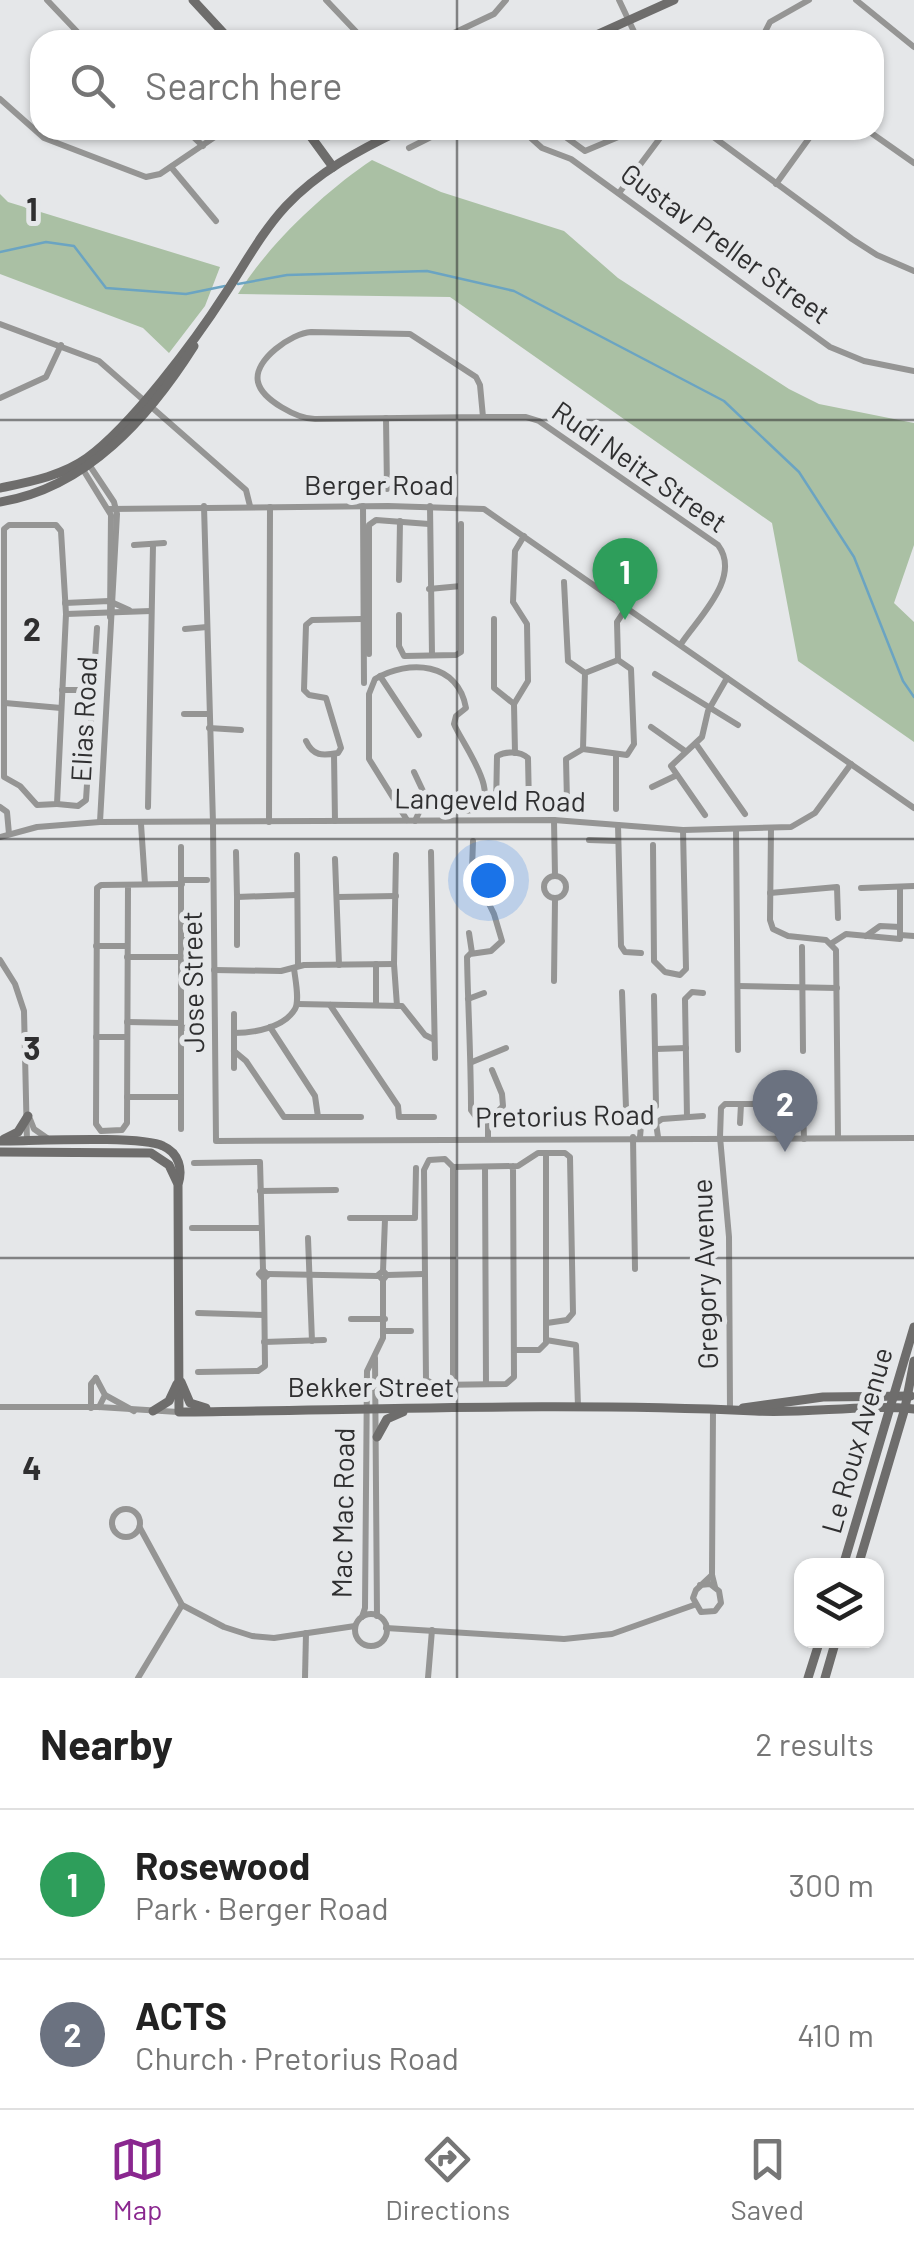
<!DOCTYPE html>
<meta charset="utf-8">
<style>
body{margin:0;font-family:Barlow,sans-serif;background:#f2f2f2;color:#222}
.controls{position:absolute;right:30px;bottom:30px;display:grid;overflow:hidden;border-radius:20px;box-shadow:0 2px 8px #0004}
.controls button{width:90px;height:90px;display:grid;place-items:center;padding:0;border:0;border-bottom:2px solid #e0e0e0;background:#fff;color:#222;font:50px sans-serif}
.you{position:absolute;left:488px;top:880px;width:35px;height:35px;margin:-25px;border:8px solid #fff;border-radius:50%;background:#1a73e8;box-shadow:0 0 0 15px #1a73e833}
.badge{display:grid;place-items:center;width:65px;height:65px;border-radius:50%;background:#8a278f;color:#fff;font-size:32px;font-weight:700}
.pin{position:absolute;translate:-50% -82px;filter:drop-shadow(0 2px 5px #0008)}
.pin::after{content:'';position:absolute;top:52px;width:35px;height:30px;background:inherit;clip-path:polygon(0 0,100% 0,50% 100%)}
.list{margin:0;padding:0;list-style:none}
h2{display:flex;justify-content:space-between;align-items:center;height:130px;margin:0;padding:0 40px;font-size:42px}
h2 small{font-size:32px;font-weight:400;color:#767676}
.list li{display:grid;grid-template-columns:65px 1fr auto;gap:30px;align-items:center;box-sizing:border-box;height:150px;padding:0 40px;border-top:2px solid #e0e0e0}
.list b{display:block;font-size:38px;white-space:nowrap}
.list p{margin:0;font-size:32px;white-space:nowrap;color:#767676}
.list em{font-size:32px;font-style:normal;color:#767676}
.icon{flex:none;width:55px;height:55px;fill:none;stroke:currentColor;stroke-width:2;stroke-linecap:round;stroke-linejoin:round}
.map{position:relative;flex:none;width:914px;height:1678px;overflow:hidden}
.search{position:absolute;background:#fff;box-shadow:0 2px 8px #0004;left:30px;right:30px;top:30px;height:110px;display:flex;align-items:center;gap:25px;box-sizing:border-box;padding:0 35px;border-radius:30px;color:#767676;font-size:38px}
.sheet{height:430px;background:#fff}
nav{display:flex;justify-content:space-around;align-items:center;box-sizing:border-box;height:140px;border-top:2px solid #e0e0e0;background:#fff;font-size:28px;color:#767676}
nav a{display:grid;justify-items:center;gap:5px}
nav .on{color:#8a278f}
.map>svg:first-child{display:block}
</style>
<div class="map">
<svg width="914" height="1678" viewBox="0 0 914 1678">
<rect width="100%" height="100%" fill="#e5e7e9"/>
<!-- green -->
<g fill="#aac0a4">
<path d="M372,160L441,192L564,231L618,278L789,389L819,404L914,423V545L894,603L914,622V742L798,661L772,523L450,297L238,294C268,245 324,192 372,160Z"/>
<polygon points="0,194 8,202 220,267 205,306 169,353 143,328 0,274"/>
</g>
<g fill="none" stroke-linecap="round" stroke-linejoin="round">
<!-- stream -->
<g stroke="#6ba4c2" stroke-width="2.5">
<polyline points="0,252 46,242 74,246 106,288 186,294 225,286"/>
<polyline points="238,284 287,275 427,271 514,291 724,401 799,472 854,557 903,681 914,697"/>
</g>
<!-- street -->
<g stroke="#959594" stroke-width="6">
<polyline points="47,0 85,40"/>
<polyline points="326,0 364,40"/>
<polyline points="619,0 638,40"/>
<polyline points="856,0 914,47"/>
<polyline points="439,40 494,14 506,0"/>
<polyline points="761,40 770,22 809,0"/>
<polyline points="0,99 44,138 146,177 160,174 225,130"/>
<polyline points="186,130 203,146"/>
<polyline points="522,130 542,148 571,159 830,347 864,361 914,371"/>
<polyline points="556,130 585,151 635,130"/>
<polyline points="704,130 852,239 877,255 914,271"/>
<polyline points="867,130 914,163"/>
<polyline points="409,148 445,130"/>
<polyline points="171,167 216,221"/>
<polyline points="776,184 815,130"/>
<polyline points="619,193 666,130"/>
<polyline points="0,324 99,361 246,490 250,506"/>
<path d="M311,332L410,334L476,377L480,385L483,417L315,419C298,419 262,400 258,382C253,360 292,333 311,332Z"/>
<polyline points="0,398 46,377 61,345"/>
<path d="M483,417H526L539,421L718,545C742,577 699,617 681,644"/>
<polyline points="386,418 387,489"/>
<polyline points="88,463 114,502 117,514 100,822"/>
<polyline points="82,468 111,515 110,617"/>
<polyline points="204,506 213,823 216,1141 914,1138"/>
<polyline points="363,506 364,683"/>
<polyline points="430,506 432,655"/>
<polyline points="109,509 388,506 484,509 914,808"/>
<polygon points="9,525 56,525 61,531 66,614 57,804 37,805 20,786 4,777 4,529"/>
<polyline points="134,545 164,543"/>
<polyline points="399,580 400,521"/>
<polyline points="564,582 568,661 585,673 618,660 631,669 634,744 627,755 583,749 585,673"/>
<polyline points="429,589 461,586"/>
<polyline points="65,603 109,601 129,610"/>
<polyline points="66,614 151,611"/>
<polyline points="399,615 399,646 404,656 456,655 461,652 461,524"/>
<polyline points="494,619 494,688 514,704"/>
<polyline points="185,629 207,627"/>
<polyline points="369,654 369,525 376,520 429,524"/>
<polyline points="618,660 617,622 627,607"/>
<polyline points="655,674 738,725"/>
<polyline points="380,676 419,735"/>
<polyline points="62,690 93,690"/>
<polyline points="5,703 61,708"/>
<polyline points="184,714 209,714"/>
<polyline points="651,727 685,751"/>
<polyline points="209,728 241,730"/>
<path d="M306,741C313,756 322,756 338,753L341,748L326,698L309,695L304,690L306,625L312,620L362,619"/>
<polyline points="696,744 745,814"/>
<polyline points="515,753 514,704 528,681 527,624 513,602 515,551 524,536"/>
<polyline points="334,754 335,821"/>
<polyline points="616,755 616,809"/>
<polyline points="414,772 431,808"/>
<polyline points="652,787 675,776"/>
<polyline points="567,801 566,759 583,749"/>
<polyline points="57,804 78,806 86,800 97,628"/>
<polyline points="0,807 7,812 9,834"/>
<polyline points="148,807 153,545"/>
<path d="M496,808L497,756C506,751 520,751 528,758L529,805"/>
<polyline points="705,815 671,766 702,737 708,711 727,678"/>
<path d="M407,820L369,759V694L375,679C409,659 458,662 466,708L456,716L454,724C462,744 511,806 466,811C452,812 439,808 426,807L420,810L415,821"/>
<polyline points="554,820 555,876"/>
<polyline points="269,822 270,507"/>
<polyline points="141,824 145,884"/>
<polyline points="618,825 621,946 625,952 641,953"/>
<polyline points="771,828 770,920 773,929 788,936 826,940 836,950 838,1138"/>
<polyline points="736,829 738,1050"/>
<polyline points="0,837 37,827 100,822 554,820 683,830 791,827 815,813 851,764"/>
<polyline points="589,840 618,841"/>
<path d="M473,841L472,869L494,914L502,941L491,951L470,954L467,957C468,1008 471,1058 471,1110L476,1117L494,1115L503,1106L502,1094L492,1070"/>
<polyline points="653,845 654,961 665,972 680,975 686,969 683,830"/>
<polyline points="181,847 181,1129"/>
<polyline points="236,852 237,897 296,895"/>
<polyline points="431,852 435,1058"/>
<polyline points="297,855 298,966"/>
<polyline points="396,855 394,964 397,1006"/>
<polyline points="335,859 339,965"/>
<polyline points="475,875 500,866"/>
<circle cx="555" cy="887" r="11"/>
<polyline points="181,880 207,880"/>
<polyline points="128,885 127,1123 122,1130 101,1131 96,1124 97,888 101,885 182,884"/>
<polyline points="861,888 914,886"/>
<polyline points="770,893 837,887 838,918"/>
<polyline points="237,897 237,945"/>
<polyline points="338,897 396,896"/>
<polyline points="469,933 472,953"/>
<polyline points="900,935 914,936"/>
<polyline points="866,936 880,926 900,927"/>
<polyline points="181,940 202,940"/>
<polyline points="832,943 846,934 900,939 900,887"/>
<polyline points="96,946 127,946"/>
<polyline points="802,947 803,1051"/>
<polyline points="127,957 181,957"/>
<polyline points="0,960 15,984 24,1011 27,1142"/>
<polyline points="376,964 376,1005"/>
<polyline points="214,970 281,971 304,965 394,964"/>
<polyline points="554,981 555,899"/>
<polyline points="738,986 837,988"/>
<polyline points="622,992 626,1108 630,1117 643,1122"/>
<polyline points="654,996 656,1106"/>
<polyline points="468,999 484,993"/>
<polyline points="297,1004 402,1006 425,1035 433,1039"/>
<polyline points="330,1005 398,1106 399,1117 434,1117"/>
<polyline points="127,1022 181,1023"/>
<polyline points="270,1027 315,1096 318,1117"/>
<polyline points="181,1028 203,1027"/>
<path d="M234,1033C253,1033 284,1028 295,1009C300,1000 295,979 294,968"/>
<polyline points="96,1037 127,1037"/>
<polyline points="656,1049 686,1048"/>
<polyline points="234,1051 246,1061 284,1117 361,1117"/>
<polyline points="472,1062 506,1048"/>
<polyline points="234,1068 234,1014"/>
<polyline points="802,1079 804,1139"/>
<polyline points="127,1097 181,1097"/>
<polyline points="488,1117 488,1139"/>
<polyline points="687,1117 685,999 692,992 703,993"/>
<polyline points="30,1119 34,1129 47,1138"/>
<polyline points="656,1123 662,1119 703,1116"/>
<polyline points="740,1123 741,1104"/>
<polyline points="633,1137 635,1269"/>
<polyline points="640,1137 641,1126 647,1119 651,1118 656,1123 658,1137"/>
<polyline points="194,1163 260,1162 263,1270"/>
<polyline points="513,1166 514,1377 506,1384 436,1385 426,1380 424,1170 429,1160 445,1159 453,1167 518,1166 538,1153 565,1153 570,1157 573,1313 567,1320 547,1323"/>
<polyline points="453,1167 453,1384"/>
<polyline points="485,1167 486,1384"/>
<polyline points="260,1191 336,1190"/>
<polyline points="350,1218 415,1218 416,1168"/>
<polyline points="192,1228 261,1228"/>
<polyline points="308,1238 312,1341"/>
<polyline points="383,1271 385,1219"/>
<polyline points="268,1274 378,1276"/>
<polyline points="387,1275 424,1274"/>
<polyline points="198,1313 264,1315"/>
<polyline points="351,1319 385,1319"/>
<polyline points="385,1331 411,1331"/>
<polyline points="546,1340 576,1345 578,1407"/>
<polyline points="264,1342 324,1340"/>
<polyline points="514,1350 539,1350 546,1343 546,1153"/>
<polyline points="375,1358 377,1616"/>
<polyline points="198,1372 258,1371 265,1366 264,1279 259,1274 263,1270 268,1275 264,1279"/>
<polyline points="96,1378 105,1395 99,1407"/>
<polyline points="105,1395 134,1411"/>
<polyline points="0,1407 99,1407 178,1412"/>
<polyline points="91,1408 91,1384 96,1378"/>
<polyline points="713,1409 712,1575 715,1587"/>
<polyline points="730,1409 729,1237 720,1137 721,1108 725,1104 761,1104"/>
<circle cx="126" cy="1523" r="14"/>
<polyline points="140,1528 182,1605 224,1627 252,1636 274,1638 355,1626"/>
<polyline points="700,1585 710,1584 719,1591 721,1603 715,1611 701,1612 693,1598 696,1590 712,1575"/>
<circle cx="371" cy="1630" r="16"/>
<polyline points="362,1617 365,1608 367,1371 383,1338 383,1280 387,1275 383,1271 378,1275 383,1280"/>
<polyline points="386,1628 564,1639 612,1634 694,1605"/>
<polyline points="138,1678 182,1605"/>
<polyline points="305,1678 306,1633"/>
<polyline points="428,1678 432,1630"/>
</g>
<!-- secondary -->
<g stroke="#6e6d6c" stroke-width="9">
<polyline points="193,0 230,40"/>
<polyline points="585,40 674,0"/>
<polyline points="306,130 333,167"/>
<path d="M0,488C29,482 62,476 87,458C131,426 195,341 225,294C245,264 261,233 286,206C318,172 359,150 401,130"/>
<path d="M0,502C87,488 149,417 194,346"/>
<polyline points="4,1139 18,1132 28,1116"/>
<path d="M0,1141C31,1141 142,1135 163,1146C179,1153 183,1169 178,1185L179,1412C370,1410 564,1402 755,1411C807,1414 862,1404 914,1409"/>
<polyline points="0,1152 151,1153 169,1165 177,1182"/>
<polyline points="181,1382 190,1403 206,1408"/>
<polyline points="743,1408 823,1397 911,1396"/>
<polyline points="153,1411 169,1401 177,1384"/>
<polyline points="377,1437 387,1419 403,1412"/>
<polyline points="843,1566 914,1327"/>
<polyline points="858,1566 905,1408 914,1361"/>
<polyline points="808,1678 820,1640"/>
<polyline points="825,1678 836,1640"/>
</g>
</g>
<!-- grid -->
<path fill="none" stroke="#2f2f30" stroke-width="2.5" stroke-opacity="0.55" d="M457,0V40M457,130V1678M0,420H914M0,839H914M0,1258H914"/>
<g text-anchor="middle" dominant-baseline="central" stroke-width="10" stroke-linejoin="round" paint-order="stroke">
<!-- street labels -->
<g font-size="28" fill="#2f2f30" stroke="#e5e7e9">
<text transform="translate(726 243) rotate(36)">Gustav Preller Street</text>
<text transform="translate(640 466) rotate(35)">Rudi Neitz Street</text>
<text x="379" y="484">Berger Road</text>
<text transform="translate(83 719) rotate(-87)">Elias Road</text>
<text transform="translate(490 799) rotate(1)">Langeveld Road</text>
<text transform="translate(192 982) rotate(-91)">Jose Street</text>
<text transform="translate(565 1115) rotate(-1)">Pretorius Road</text>
<text transform="translate(704 1274) rotate(-92)">Gregory Avenue</text>
<text x="371" y="1386">Bekker Street</text>
<text transform="translate(856 1440) rotate(-74)">Le Roux Avenue</text>
<text transform="translate(342 1513) rotate(-89)">Mac Mac Road</text>
</g>
</g>
<g font-size="32" text-anchor="middle" font-weight="bold" fill="#2f2f30" stroke="#e5e7e9" stroke-width="10" stroke-linejoin="round" paint-order="stroke">
<text x="32" y="221">1</text>
<text x="32" y="641">2</text>
<text x="32" y="1060">3</text>
<text x="32" y="1480">4</text>
</g>
</svg>
<div class="controls">
<button><svg class="icon" aria-label="layers" viewBox="0 0 24 24"><path d="M12 4l9 5-9 5-9-5zM3 14l9 5 9-5"/></svg></button>
</div>
<div class="you"></div>
<div class="pin badge" style="left:625px;top:620px;background:#2e9e5b">1</div>
<div class="pin badge" style="left:785px;top:1152px;background:#6b7280">2</div>
<div class="search"><svg class="icon" aria-label="search" viewBox="0 0 24 24"><circle cx="10" cy="10" r="6"/><path d="M15 15l6 6"/></svg>Search here</div>
</div>
<section class="sheet">
<h2>Nearby<small>2 results</small></h2>
<ul class="list">
<li><span class="badge" style="background:#2e9e5b">1</span><div><b>Rosewood</b><p>Park · Berger Road</p></div><em>300 m</em></li>
<li><span class="badge" style="background:#6b7280">2</span><div><b>ACTS</b><p>Church · Pretorius Road</p></div><em>410 m</em></li>
</ul>
</section>
<nav>
<a class="on"><svg class="icon" aria-label="map" viewBox="0 0 24 24"><path d="M3 6l6-2 6 2 6-2v14l-6 2-6-2-6 2zM9 4v14M15 6v14"/></svg>Map</a>
<a><svg class="icon" aria-label="directions" viewBox="0 0 24 24"><path d="M12 3l9 9-9 9-9-9zM9 14v-3h6M13 9l2 2-2 2"/></svg>Directions</a>
<a><svg class="icon" aria-label="saved" viewBox="0 0 24 24"><path d="M7 4h10v16l-5-4-5 4z"/></svg>Saved</a>
</nav>
